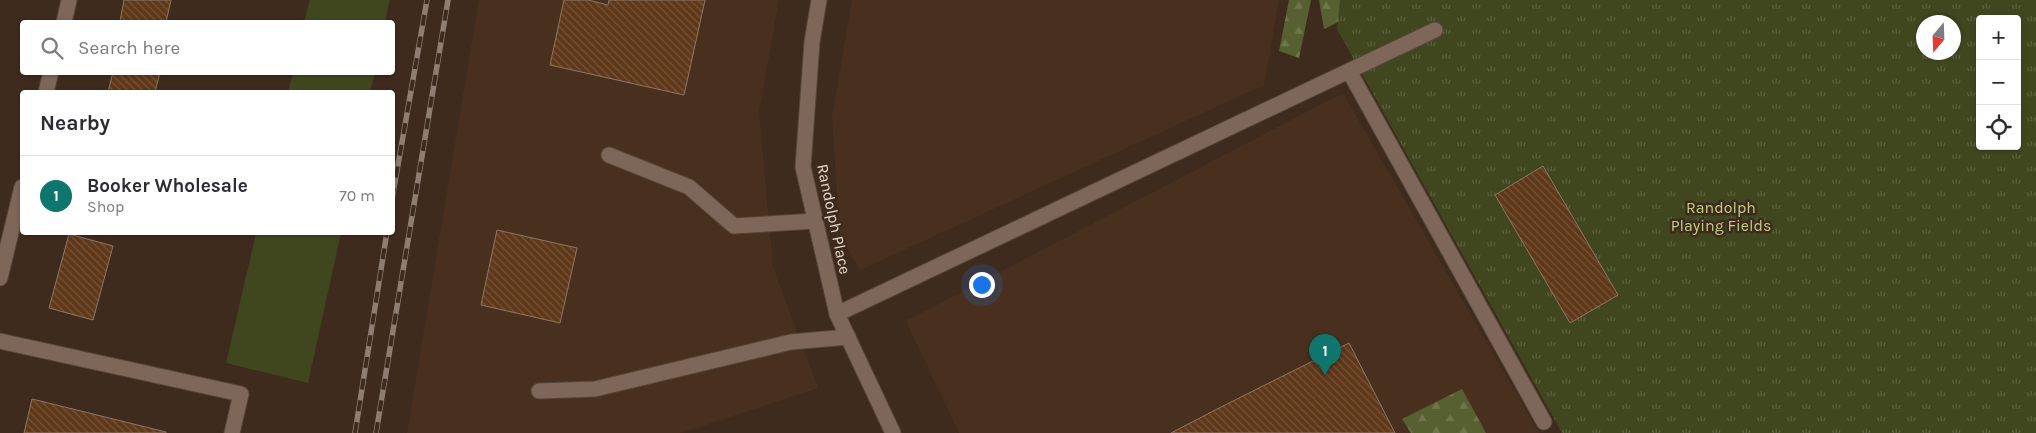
<!DOCTYPE html>
<meta charset="utf-8">
<style>
body{margin:0;font-family:Karla,sans-serif;background:#f2f2f3;color:#2b2b33}
.controls{position:absolute;right:15px;top:15px;display:grid;overflow:hidden;border-radius:5px;box-shadow:0 1px 4px #0004}
.controls button{width:45px;height:45px;display:grid;place-items:center;padding:0;border:0;border-bottom:1px solid #e1e1e2;background:#fff;color:#2b2b33;font:25px sans-serif}
.compass{position:absolute;left:1916px;top:15px;width:45px;height:45px;border-radius:50%;background:#fff;box-shadow:0 1px 4px #0004;rotate:199deg}
.you{position:absolute;left:981px;top:284px;width:18px;height:18px;margin:-12px;border:4px solid #fff;border-radius:50%;background:#1a73e8;box-shadow:0 0 0 8px #1a73e833}
.badge{display:grid;place-items:center;width:32px;height:32px;border-radius:50%;background:#0f766e;color:#fff;font-size:16px;font-weight:700}
.pin{position:absolute;translate:-50% -41px;filter:drop-shadow(0 1px 2px #0008)}
.pin::after{content:'';position:absolute;top:26px;width:18px;height:15px;background:inherit;clip-path:polygon(0 0,100% 0,50% 100%)}
.list{margin:0;padding:0;list-style:none}
h2{display:flex;justify-content:space-between;align-items:center;height:65px;margin:0;padding:0 20px;font-size:21px}
h2 small{font-size:16px;font-weight:400;color:#7c7c81}
.list li{display:grid;grid-template-columns:32px 1fr auto;gap:15px;align-items:center;box-sizing:border-box;height:80px;padding:0 20px;border-top:1px solid #e1e1e2}
.list b{display:block;font-size:19px;white-space:nowrap}
.list p{margin:0;font-size:16px;white-space:nowrap;color:#7c7c81}
.list em{font-size:16px;font-style:normal;color:#7c7c81}
.icon{flex:none;width:28px;height:28px;fill:none;stroke:currentColor;stroke-width:2;stroke-linecap:round;stroke-linejoin:round}
.map{position:relative;flex:none;width:2036px;height:433px;overflow:hidden}
.search{position:absolute;background:#fff;box-shadow:0 1px 4px #0004;left:20px;top:20px;width:375px;height:55px;display:flex;align-items:center;gap:12px;box-sizing:border-box;padding:0 18px;border-radius:5px;color:#7c7c81;font-size:19px}
.panel{position:absolute;background:#fff;box-shadow:0 1px 4px #0004;left:20px;top:90px;width:375px;height:145px;border-radius:5px}
.map>svg:first-child{display:block}
</style>
<div class="map">
<svg width="2036" height="433" viewBox="0 0 2036 433">
<defs>
<pattern id="forest-firs" width="22" height="20" patternUnits="userSpaceOnUse" patternTransform="scale(1.25)"><rect width="22" height="20" fill="#576030"/><path d="M5 1l3.5 6h-7zM16 11l3.5 6h-7z" fill="#6f764d"/></pattern>
<pattern id="park-tufts" width="24" height="20" patternUnits="userSpaceOnUse" patternTransform="scale(1.25)"><rect width="24" height="20" fill="#40471f"/><path d="M3 7l-1-3M5 7V3M7 7l1-3M15 17l-1-3M17 17v-4M19 17l1-3" fill="none" stroke="#5b613e"/></pattern>
<pattern id="building-back-hatch" width="6" height="6" patternUnits="userSpaceOnUse" patternTransform="scale(1.25)"><rect width="6" height="6" fill="#5f3819"/><path d="M-1 5l2 2M0 0l6 6M5-1l2 2" fill="none" stroke="#765439"/></pattern>
</defs>
<rect width="100%" height="100%" fill="#3e2b1d"/>
<!-- built -->
<g fill="#49301e">
<polygon points="479,0 779,0 759,112 773,267 818,388 681,433 407,433"/>
<polygon points="852,0 1279,0 1264,85 860,270 840,236 832,117"/>
<polygon points="1343,93 1539,433 959,433 906,321"/>
</g>
<!-- grass -->
<g fill="#40471f">
<polygon points="310,0 390,0 385,22 304,22"/>
<polygon points="293,73 293,72 375,73 370,92 288,92"/>
<polygon points="256,233 341,233 308,383 226,363"/>
</g>
<!-- forest -->
<g fill="url(#forest-firs)">
<polygon points="1289,0 1311,0 1299,58 1279,51"/>
<polygon points="1319,0 1384,0 1324,29"/>
<polygon points="1462,389 1486,433 1411,433 1402,419"/>
</g>
<!-- park -->
<path fill="url(#park-tufts)" fill-rule="evenodd" d="M1340,0H2036V433H1562L1337,29ZM1980,19H2017V146H1980ZM1924,22H1954V52H1924Z"/>
<!-- building -->
<g fill="url(#building-back-hatch)" stroke="#8e7767">
<polygon points="124,0 171,0 166,22 120,21"/>
<polygon points="564,0 588,0 608,5 609,0 705,0 684,95 550,65"/>
<polygon points="113,72 160,72 155,92 108,92"/>
<polygon points="1543,166 1618,295 1570,323 1495,195"/>
<polygon points="497,230 577,248 560,323 481,305"/>
<polygon points="69,234 113,246 93,320 49,308"/>
<polygon points="1349,343 1395,433 1171,433 1221,407"/>
<polygon points="32,399 166,432 166,433 24,433"/>
</g>
<g fill="none" stroke-linecap="round" stroke-linejoin="round">
<!-- service casing -->
<g stroke="#57463b" stroke-width="17">
<g id="service">
<polyline points="1349,71 1544,422"/>
<polyline points="609,155 689,187 734,226 815,221"/>
<polyline points="837,314 1435,30"/>
<polyline points="0,341 241,394 232,433"/>
<polyline points="539,391 595,389 791,342 848,337"/>
</g>
</g>
<!-- minor casing -->
<g stroke="#57463b" stroke-width="17">
<polyline id="minor" points="819,0 812,42 803,167 837,314 893,433"/>
</g>
<!-- secondary casing -->
<g stroke="#57463b" stroke-width="17">
<g id="secondary">
<polyline points="64,22 69,0"/>
<polyline points="46,92 51,72"/>
<polyline points="0,278 22,187"/>
</g>
</g>
<!-- service -->
<use href="#service" stroke="#7e6758" stroke-width="15"/>
<!-- minor -->
<use href="#minor" stroke="#7e6758" stroke-width="15"/>
<!-- secondary -->
<use href="#secondary" stroke="#7e6758" stroke-width="15"/>
<!-- rail casing -->
<g stroke="#8e7d72" stroke-width="5.5">
<g id="rail">
<polyline points="392,199 427,0"/>
<polyline points="355,433 387,232"/>
<polyline points="376,433 448,0"/>
</g>
</g>
<!-- rail -->
<use href="#rail" stroke="#3e2b1d" stroke-width="4" stroke-dasharray="11" stroke-linecap="butt"/>
</g>
<g text-anchor="middle" dominant-baseline="central" stroke-width="5" stroke-linejoin="round" paint-order="stroke">
<!-- park labels -->
<g font-size="16" fill="#bfce82" stroke="#3e2b1d">
<text x="1721" y="207">Randolph<tspan x="1721" dy="18">Playing Fields</tspan></text>
</g>
<!-- street labels -->
<g font-size="16" fill="#e5d8d0" stroke="#3e2b1d">
<text transform="translate(834 219) rotate(78)">Randolph Place</text>
</g>
</g>
</svg>
<div class="controls">
<button>+</button>
<button>−</button>
<button><svg class="icon" aria-label="locate" viewBox="0 0 24 24"><circle cx="12" cy="12" r="6"/><path d="M12 2v4M12 18v4M2 12h4M18 12h4"/></svg></button>
</div>
<svg class="compass" viewBox="-18 -18 36 36"><path d="M0-13l5 13h-10z" fill="#e53935"/><path d="M0 13l5-13h-10z" fill="#7c7c81"/></svg>
<div class="you"></div>
<div class="pin badge" style="left:1325px;top:375px">1</div>
<div class="search"><svg class="icon" aria-label="search" viewBox="0 0 24 24"><circle cx="10" cy="10" r="6"/><path d="M15 15l6 6"/></svg>Search here</div>
<section class="panel">
<h2>Nearby<small></small></h2>
<ul class="list">
<li><span class="badge">1</span><div><b>Booker Wholesale</b><p>Shop</p></div><em>70 m</em></li>
</ul>
</section>
</div>
